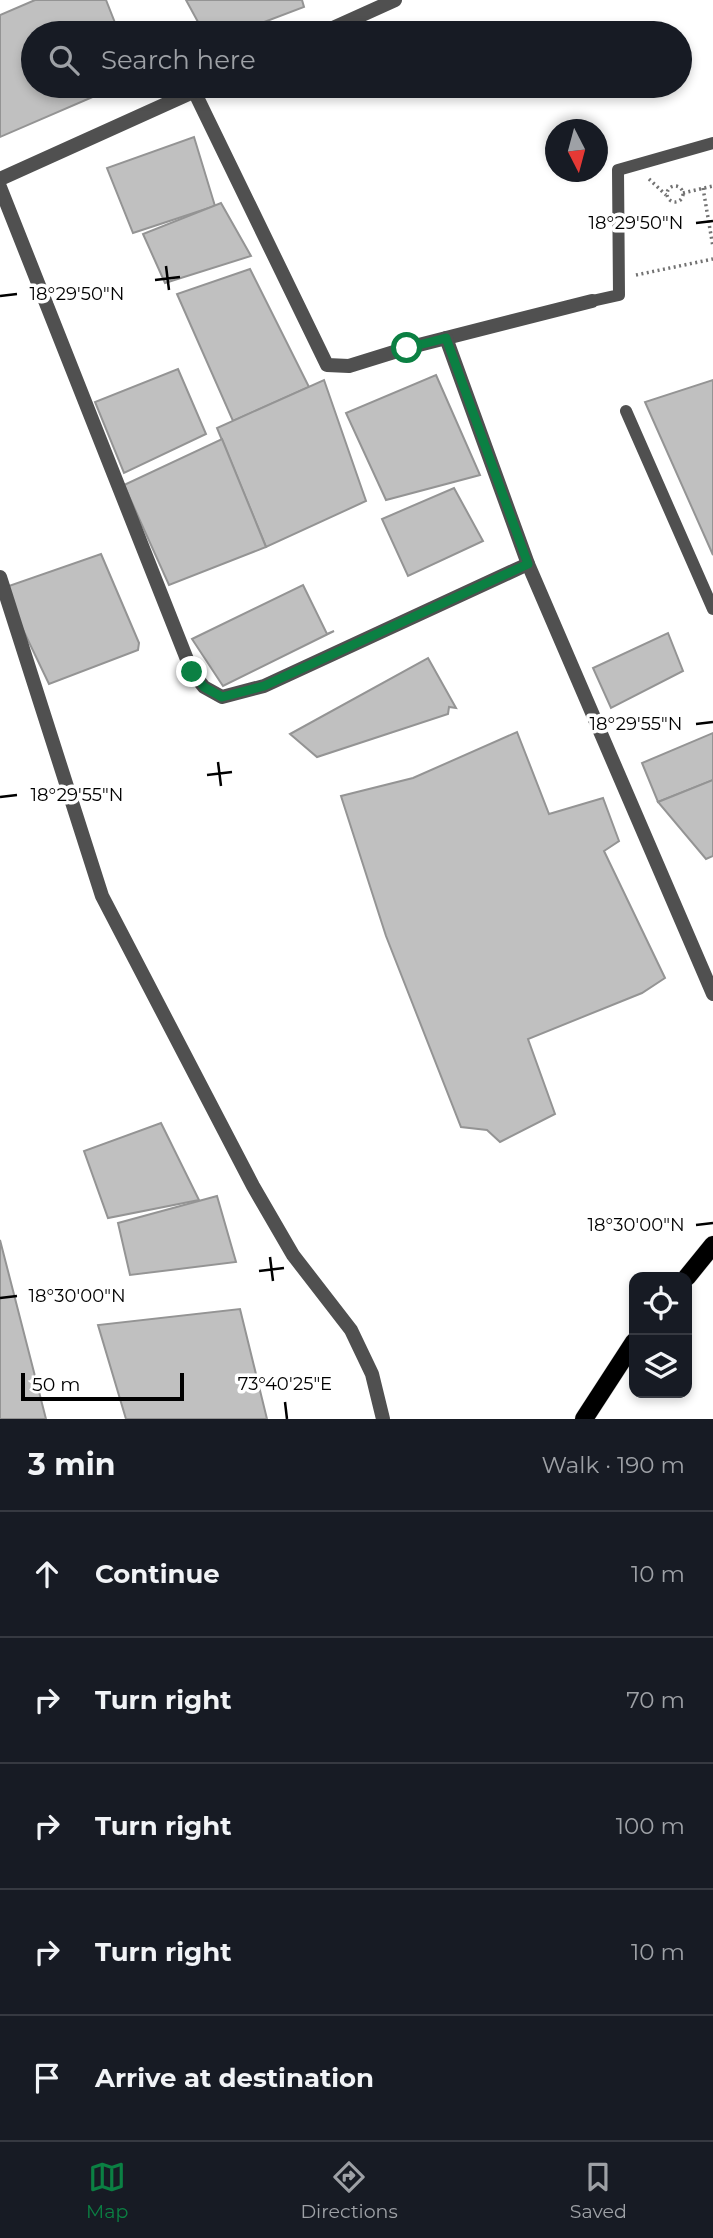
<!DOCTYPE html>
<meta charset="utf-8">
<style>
body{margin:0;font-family:Montserrat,sans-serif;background:#20242c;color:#f1f3f6}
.controls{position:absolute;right:21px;bottom:21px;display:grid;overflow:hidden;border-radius:14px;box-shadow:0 4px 10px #0003}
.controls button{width:63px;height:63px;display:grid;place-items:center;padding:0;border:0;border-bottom:2px solid #363941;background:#171b24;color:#f1f3f6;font:35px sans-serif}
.compass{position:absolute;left:545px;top:119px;width:63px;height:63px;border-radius:50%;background:#171b24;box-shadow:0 4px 10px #0003;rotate:174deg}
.scale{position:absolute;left:21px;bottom:18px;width:163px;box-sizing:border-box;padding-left:7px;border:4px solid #000;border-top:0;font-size:19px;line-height:24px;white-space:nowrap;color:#000;-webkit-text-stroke:5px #fff;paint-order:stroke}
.stop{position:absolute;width:21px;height:21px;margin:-16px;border:5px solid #0b8043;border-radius:50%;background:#fff}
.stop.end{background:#0b8043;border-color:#fff;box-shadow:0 2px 7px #0008}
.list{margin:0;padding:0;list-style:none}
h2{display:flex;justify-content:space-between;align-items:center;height:91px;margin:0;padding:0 28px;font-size:30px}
h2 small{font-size:23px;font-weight:400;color:#9ea1a6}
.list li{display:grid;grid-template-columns:46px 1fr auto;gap:21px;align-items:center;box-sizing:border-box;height:126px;padding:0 28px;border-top:2px solid #363941}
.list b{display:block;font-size:26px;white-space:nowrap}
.list em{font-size:23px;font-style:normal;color:#9ea1a6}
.icon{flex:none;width:38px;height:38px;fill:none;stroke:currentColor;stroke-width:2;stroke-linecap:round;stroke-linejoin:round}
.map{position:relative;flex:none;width:713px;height:1419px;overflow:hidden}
.search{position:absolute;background:#171b24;box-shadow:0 4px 10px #0003;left:21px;right:21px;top:21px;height:77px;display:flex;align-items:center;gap:18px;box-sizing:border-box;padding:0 24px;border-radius:38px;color:#9ea1a6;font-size:26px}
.sheet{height:721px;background:#171b24}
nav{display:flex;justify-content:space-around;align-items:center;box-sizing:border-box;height:98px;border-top:2px solid #363941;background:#171b24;font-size:19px;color:#9ea1a6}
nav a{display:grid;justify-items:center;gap:4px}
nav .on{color:#0b8043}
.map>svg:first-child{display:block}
</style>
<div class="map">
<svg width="713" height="1419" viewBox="0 0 713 1419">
<rect width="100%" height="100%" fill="#fff"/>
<!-- building -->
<g fill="#c0c0c0" stroke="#949494" stroke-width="2">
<polygon points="35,0 106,0 119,33 33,33 33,86 118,86 0,137 0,15"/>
<polygon points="186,0 302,0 304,7 235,33 204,33"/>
<polygon points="194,137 215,206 133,233 107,168"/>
<polygon points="221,203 251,256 165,283 143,234"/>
<polygon points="250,269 309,387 233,421 177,294"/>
<polygon points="178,369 206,434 124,473 95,402"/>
<polygon points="436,375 480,475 386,500 346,413"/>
<polygon points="324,380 366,501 266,547 217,428"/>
<polygon points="713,380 713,555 645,402"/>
<polygon points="222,439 266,547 169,585 124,485"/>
<polygon points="454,488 483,541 408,576 382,519"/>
<polygon points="101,554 139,643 138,650 49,684 3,588"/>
<polygon points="303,585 327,634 334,631 223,686 192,639"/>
<polygon points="668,633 683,671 611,708 593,668"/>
<polygon points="428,658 456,708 449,707 448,714 317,757 290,734"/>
<polygon points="517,732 549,814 603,798 619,841 604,851 665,978 642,993 528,1039 555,1114 500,1142 487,1130 461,1127 386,936 341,796 413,778"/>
<polygon points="713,733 713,780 658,802 642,763"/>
<polygon points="713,780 713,856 706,859 658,802"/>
<polygon points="161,1123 199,1200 108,1218 84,1151"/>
<polygon points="217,1196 236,1262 130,1275 118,1223"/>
<polygon points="0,1240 46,1419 0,1419"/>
<polygon points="240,1309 267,1419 126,1419 98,1325"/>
</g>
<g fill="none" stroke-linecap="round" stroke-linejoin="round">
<!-- primary casing -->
<g stroke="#dbdbdb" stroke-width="19">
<g id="primary">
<polyline points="687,1277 713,1245"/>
<polyline points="584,1419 634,1342"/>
</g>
</g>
<!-- path -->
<g stroke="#727272" stroke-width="3.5" stroke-dasharray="2 3.5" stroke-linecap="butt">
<polyline points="649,179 666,195"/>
<circle cx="675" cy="194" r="8"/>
<polyline points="703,188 713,247"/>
<polyline points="683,193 713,186"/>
<polyline points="636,275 713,259"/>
</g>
<!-- lane -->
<g stroke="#505050" stroke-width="12">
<polyline points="592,301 619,295 618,170 713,143"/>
<polyline points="626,411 713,609"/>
</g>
<!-- street -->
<g stroke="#505050" stroke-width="14">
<polyline points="322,33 395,0"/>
<polyline points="194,91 327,365 349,366 407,348 592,301"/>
<polyline points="0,179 206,86"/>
<polyline points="0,187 192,672 204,687 222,697 264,686 528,564"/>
<polyline points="446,338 528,564 713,994"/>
<polyline points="0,577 102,896 253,1186 293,1255 351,1330 372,1374 383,1419"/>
</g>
<!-- primary -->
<use href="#primary" stroke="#000" stroke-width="18"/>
</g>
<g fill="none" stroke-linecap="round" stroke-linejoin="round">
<!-- route -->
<polyline stroke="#0b8043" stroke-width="9" points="192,672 204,687 222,697 264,686 528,564 446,338 407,348"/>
</g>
<!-- ticks -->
<path fill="none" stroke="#000" stroke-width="2.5" d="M696,223L713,221M166,266L169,290M155,280L180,277M0,296L17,294M696,724L713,722M218,762L221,786M207,775L232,772M0,797L17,795M696,1225L713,1223M270,1257L273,1281M259,1271L284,1268M0,1298L17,1296M285,1402L287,1419"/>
<g font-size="18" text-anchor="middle" fill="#000" stroke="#fff" stroke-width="7" stroke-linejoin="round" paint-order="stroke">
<text x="636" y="229">18°29'50"N</text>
<text x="77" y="300">18°29'50"N</text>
<text x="636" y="730">18°29'55"N</text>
<text x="77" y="801">18°29'55"N</text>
<text x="636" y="1231">18°30'00"N</text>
<text x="77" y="1302">18°30'00"N</text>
<text x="285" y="1390">73°40'25"E</text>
</g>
</svg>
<div class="controls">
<button><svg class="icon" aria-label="locate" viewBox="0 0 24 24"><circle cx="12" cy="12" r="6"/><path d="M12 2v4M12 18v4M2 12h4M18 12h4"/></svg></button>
<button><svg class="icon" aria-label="layers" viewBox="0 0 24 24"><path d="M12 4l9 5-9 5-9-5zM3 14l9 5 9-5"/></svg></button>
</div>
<svg class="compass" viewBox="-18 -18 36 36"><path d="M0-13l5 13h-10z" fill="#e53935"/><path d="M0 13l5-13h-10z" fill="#9ea1a6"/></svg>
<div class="scale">50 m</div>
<div class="stop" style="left:407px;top:348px"></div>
<div class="stop end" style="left:192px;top:672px"></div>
<div class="search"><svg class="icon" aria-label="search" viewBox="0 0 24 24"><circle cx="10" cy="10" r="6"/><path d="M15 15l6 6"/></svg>Search here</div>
</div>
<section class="sheet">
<h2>3 min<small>Walk · 190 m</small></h2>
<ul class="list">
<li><svg class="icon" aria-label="ahead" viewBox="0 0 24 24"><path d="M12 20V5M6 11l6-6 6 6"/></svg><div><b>Continue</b></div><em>10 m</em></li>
<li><svg class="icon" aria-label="right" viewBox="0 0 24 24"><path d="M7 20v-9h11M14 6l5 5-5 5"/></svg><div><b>Turn right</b></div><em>70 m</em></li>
<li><svg class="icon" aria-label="right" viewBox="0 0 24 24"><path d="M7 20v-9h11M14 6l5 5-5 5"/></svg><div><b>Turn right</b></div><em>100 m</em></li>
<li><svg class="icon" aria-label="right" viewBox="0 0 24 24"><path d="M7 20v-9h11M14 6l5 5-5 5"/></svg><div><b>Turn right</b></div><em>10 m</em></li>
<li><svg class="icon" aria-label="arrive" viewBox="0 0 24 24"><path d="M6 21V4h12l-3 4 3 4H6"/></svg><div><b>Arrive at destination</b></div></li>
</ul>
</section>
<nav>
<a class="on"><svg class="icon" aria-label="map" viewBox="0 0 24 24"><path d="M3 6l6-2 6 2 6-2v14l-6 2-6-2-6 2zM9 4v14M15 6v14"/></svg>Map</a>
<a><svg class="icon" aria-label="directions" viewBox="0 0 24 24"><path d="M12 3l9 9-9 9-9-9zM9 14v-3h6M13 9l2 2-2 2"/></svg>Directions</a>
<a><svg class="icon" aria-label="saved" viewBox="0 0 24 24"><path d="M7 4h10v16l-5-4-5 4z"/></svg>Saved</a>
</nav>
